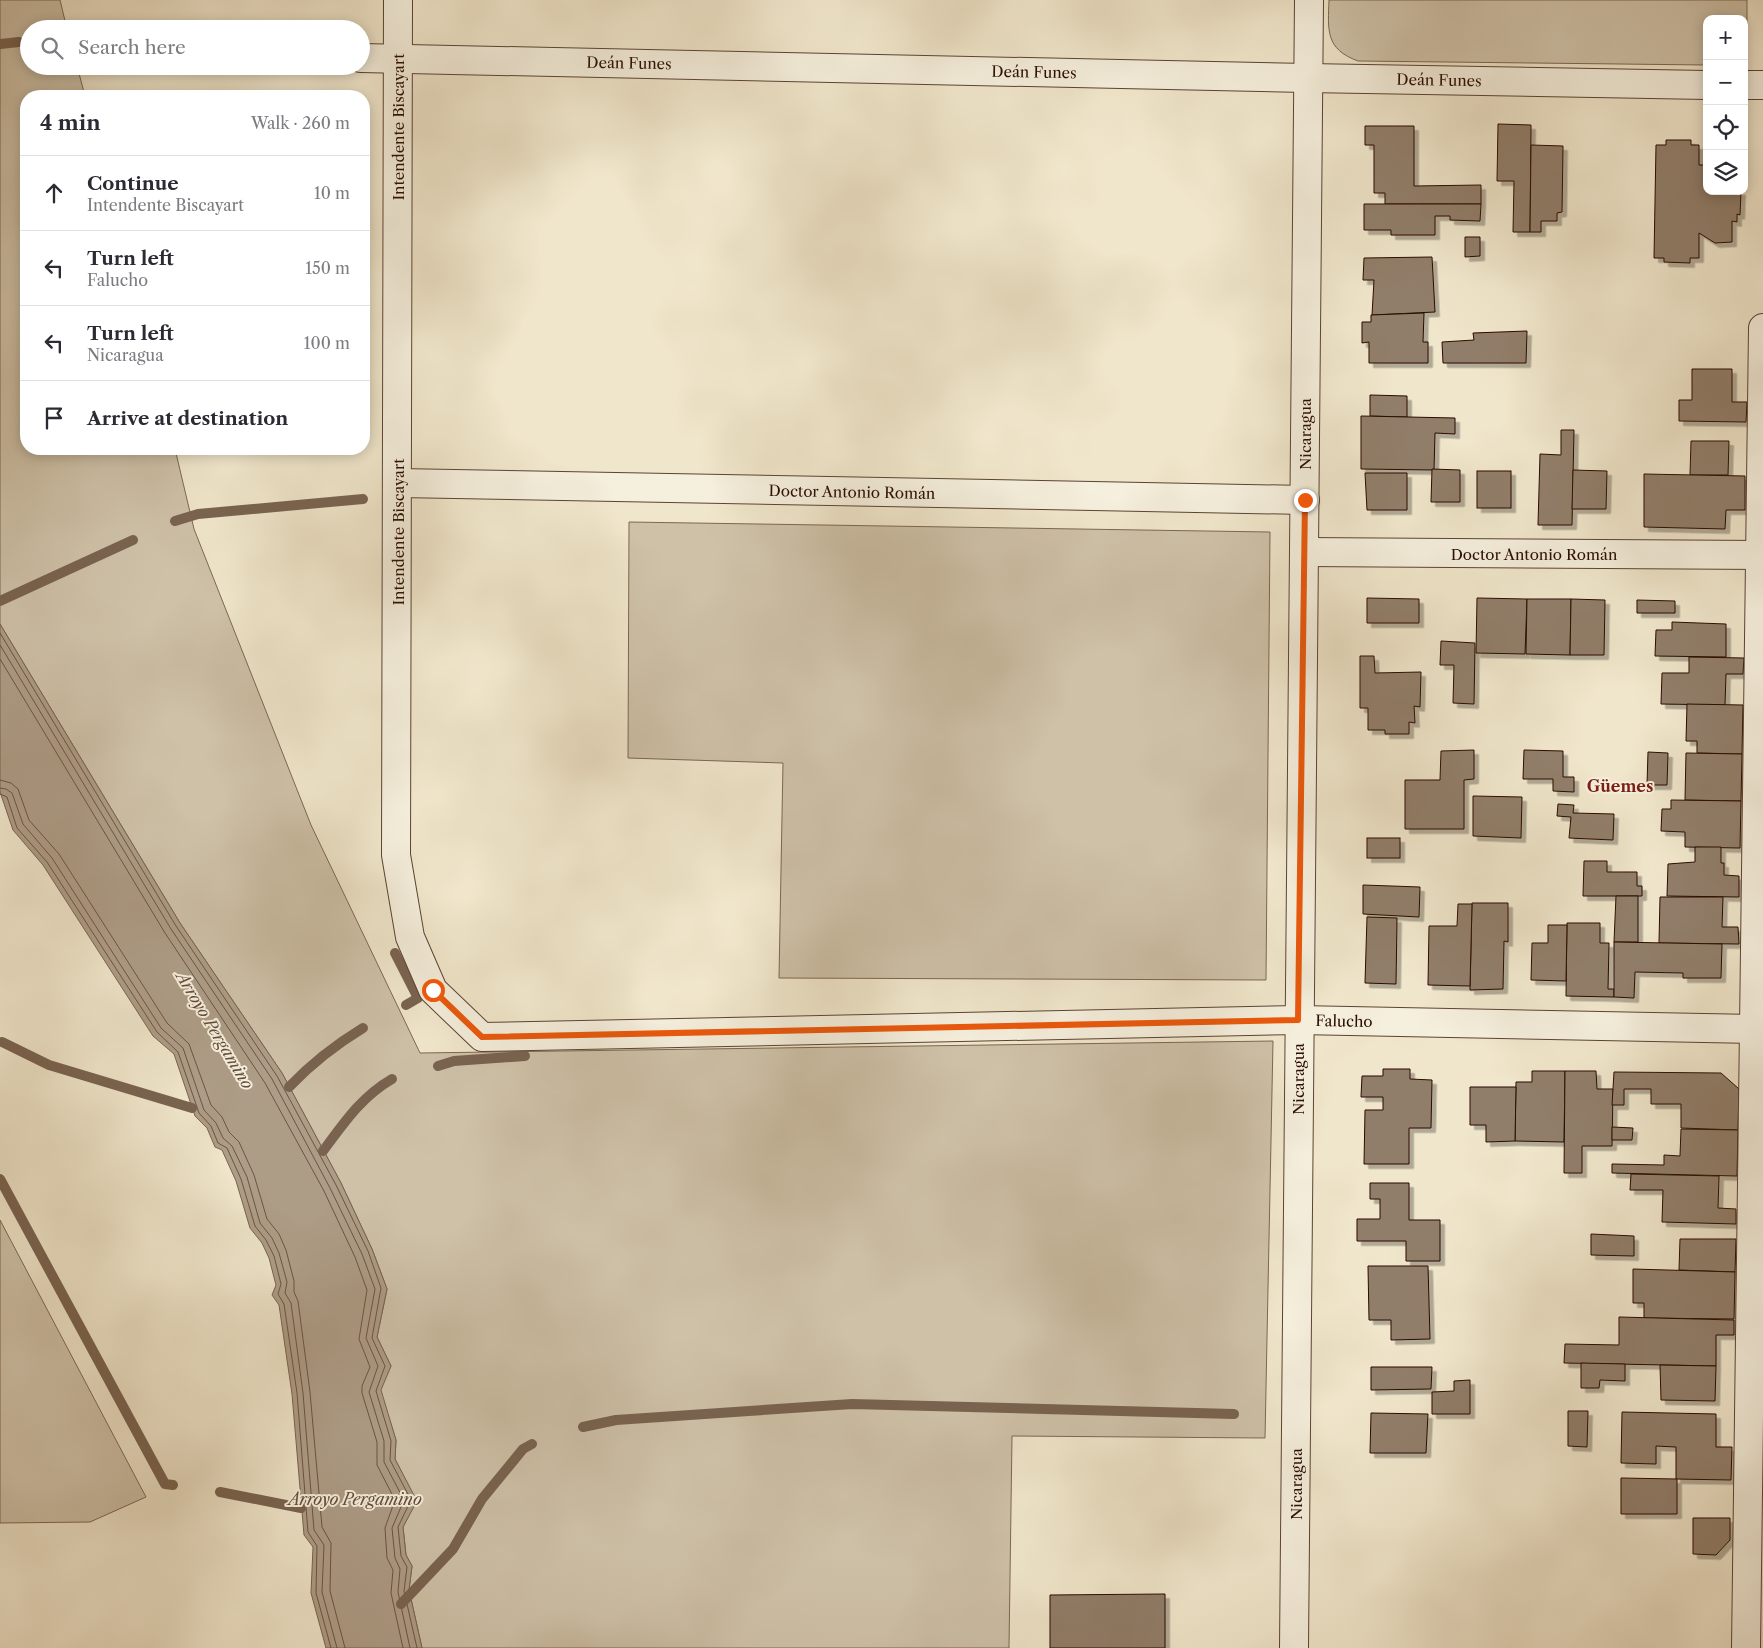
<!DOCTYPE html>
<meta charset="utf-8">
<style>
body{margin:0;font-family:"Libre Caslon Text",serif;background:#f7f7f7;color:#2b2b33}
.controls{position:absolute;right:15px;top:15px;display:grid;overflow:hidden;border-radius:10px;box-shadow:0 2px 12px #0003}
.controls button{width:45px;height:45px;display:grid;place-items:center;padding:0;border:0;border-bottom:1px solid #e1e1e2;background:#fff;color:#2b2b33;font:25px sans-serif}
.stop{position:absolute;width:15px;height:15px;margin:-11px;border:4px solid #ea580c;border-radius:50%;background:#fff}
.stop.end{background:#ea580c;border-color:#fff;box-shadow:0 1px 5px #0008}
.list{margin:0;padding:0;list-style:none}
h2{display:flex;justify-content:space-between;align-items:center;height:65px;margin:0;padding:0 20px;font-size:21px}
h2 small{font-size:16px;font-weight:400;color:#7c7c81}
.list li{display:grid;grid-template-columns:32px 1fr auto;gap:15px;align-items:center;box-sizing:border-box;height:75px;padding:0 20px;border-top:1px solid #e1e1e2}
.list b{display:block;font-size:19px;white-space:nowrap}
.list p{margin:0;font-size:16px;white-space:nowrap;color:#7c7c81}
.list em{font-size:16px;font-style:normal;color:#7c7c81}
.icon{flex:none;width:28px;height:28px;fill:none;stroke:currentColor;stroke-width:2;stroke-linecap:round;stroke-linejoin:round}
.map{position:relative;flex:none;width:1763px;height:1648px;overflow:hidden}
.search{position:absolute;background:#fff;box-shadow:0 2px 12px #0003;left:20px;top:20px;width:350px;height:55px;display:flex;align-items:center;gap:12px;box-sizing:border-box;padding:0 18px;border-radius:28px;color:#7c7c81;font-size:19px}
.panel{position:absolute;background:#fff;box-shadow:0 2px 12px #0003;left:20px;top:90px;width:350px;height:365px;border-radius:20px}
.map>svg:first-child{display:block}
</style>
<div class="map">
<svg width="1763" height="1648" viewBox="0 0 1763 1648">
<defs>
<filter id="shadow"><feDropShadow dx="4.5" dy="4.5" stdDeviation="0" flood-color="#0004"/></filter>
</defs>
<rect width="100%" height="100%" fill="#f0e6cb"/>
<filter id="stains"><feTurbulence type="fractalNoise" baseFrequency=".004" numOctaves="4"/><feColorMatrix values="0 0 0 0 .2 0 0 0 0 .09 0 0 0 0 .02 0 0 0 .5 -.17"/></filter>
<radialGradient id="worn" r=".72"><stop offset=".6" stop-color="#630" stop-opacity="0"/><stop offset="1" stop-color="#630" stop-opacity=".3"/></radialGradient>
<!-- green -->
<g fill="#cec1a8" stroke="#7c6754">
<polygon points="0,0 60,0 67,29 29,29 29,66 77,66 85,96 26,96 26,449 175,449 194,529 311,825 420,1053 1273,1041 1265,1438 1012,1436 1009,1648 422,1648 409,1590 412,1566 406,1555 403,1527 416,1501 395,1459 396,1440 380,1390 391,1366 377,1337 387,1289 372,1249 341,1183 282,1073 180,923 0,624"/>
<path d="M1329,0H1747V40L1744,46V19H1707V65L1358,61C1325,49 1328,30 1329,0Z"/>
<polygon points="629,522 1270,532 1266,980 779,978 783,763 628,758"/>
<polygon points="0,1220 146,1497 90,1522 0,1523"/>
</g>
<!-- water -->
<polygon fill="#ad9c86" stroke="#796350" points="0,624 180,923 282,1073 341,1183 372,1249 387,1289 377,1337 391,1366 381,1390 396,1440 395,1459 417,1501 403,1527 406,1555 412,1566 409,1590 422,1648 326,1648 311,1593 313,1547 304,1535 292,1394 279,1305 272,1295 276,1285 269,1258 262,1243 250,1228 236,1181 222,1150 215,1147 207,1128 195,1116 174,1054 153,1036 43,865 13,830 0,792"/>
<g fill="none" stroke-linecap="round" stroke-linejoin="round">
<!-- shore -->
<g stroke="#6c5443" stroke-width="1">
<polyline points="0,633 176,926 277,1076 336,1185 368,1251 381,1288 372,1338 385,1366 376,1391 391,1441 390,1460 411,1500 398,1527 401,1556 407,1567 404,1591 417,1648"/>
<polyline points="0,645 171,929 272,1079 330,1188 362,1254 375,1289 366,1338 378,1366 369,1392 384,1441 384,1462 404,1500 392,1528 395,1558 400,1569 398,1592 410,1648"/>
<polyline points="0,659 165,933 265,1083 324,1191 355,1257 367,1290 359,1339 370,1367 362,1386 362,1393 377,1442 377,1465 395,1500 385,1528 387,1558 393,1570 391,1593 403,1648"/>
<polyline points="0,780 11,783 18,789 29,820 59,854 167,1023 189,1044 211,1105 222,1117 229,1132 239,1142 254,1175 267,1219 279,1234 286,1250 294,1281 294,1292 298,1301 310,1392 322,1527 331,1543 330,1591 345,1648"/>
<polyline points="0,788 6,789 12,793 23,824 52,858 161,1028 183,1048 204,1110 216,1123 223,1138 232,1146 247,1177 260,1223 272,1238 279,1253 287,1282 285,1293 291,1303 303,1393 314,1530 324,1545 322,1592 337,1648"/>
<polyline points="0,794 7,797 17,828 47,862 157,1032 178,1052 199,1113 211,1126 218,1143 227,1148 241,1179 255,1226 266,1240 274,1256 281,1284 278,1294 284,1304 297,1393 308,1532 317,1546 316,1593 331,1648"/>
</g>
<!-- stream -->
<g stroke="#796350" stroke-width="10">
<polyline points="0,44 19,42"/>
<polyline points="175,521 198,514 363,499"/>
<polyline points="0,601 133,540"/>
<polyline points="395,953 418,998 406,1005"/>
<polyline points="2,1042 49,1065 192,1108"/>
<polyline points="438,1066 454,1061 525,1056"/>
<path d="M289,1087C311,1064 335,1045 363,1028"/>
<path d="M323,1151C344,1123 361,1097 392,1079"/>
<polyline points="0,1179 165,1484 173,1485"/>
<polyline points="583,1427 616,1420 852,1404 1234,1414"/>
<polyline points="220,1492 301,1508"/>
<polyline points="401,1604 453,1549 482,1499 523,1449 532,1444"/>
</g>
</g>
<!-- building -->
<g fill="#917e6a" stroke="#2a0d00" filter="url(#shadow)">
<polygon points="1498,124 1531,125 1530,232 1513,232 1514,181 1497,181"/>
<polygon points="1365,126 1414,126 1414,186 1481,185 1481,204 1385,204 1385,193 1374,193 1374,145 1365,145"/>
<polygon points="1666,140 1691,140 1691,145 1699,145 1699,165 1707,165 1707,191 1741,191 1740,215 1737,214 1737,222 1732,221 1732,242 1715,243 1699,233 1699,258 1690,258 1690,263 1664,262 1664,258 1654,258 1656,145 1666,145"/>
<polygon points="1531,145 1563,146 1562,212 1557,213 1557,221 1541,221 1541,232 1530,232"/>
<polygon points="1364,204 1481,204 1480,221 1450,220 1450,216 1435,216 1435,235 1391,235 1391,230 1364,230"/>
<polygon points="1465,237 1480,237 1480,256 1465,257"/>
<polygon points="1432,257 1435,312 1372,315 1374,280 1363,280 1364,258"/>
<polygon points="1424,313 1423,342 1428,342 1428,363 1369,363 1369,342 1362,343 1362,322 1371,322 1371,315"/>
<polygon points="1527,331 1526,363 1443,363 1442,342 1474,340 1473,333"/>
<polygon points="1692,369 1732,369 1732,402 1747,402 1746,422 1679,421 1679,400 1692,400"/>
<polygon points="1370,395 1407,396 1407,417 1370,416"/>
<polygon points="1361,416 1455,418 1455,434 1435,433 1434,470 1361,469"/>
<polygon points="1561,430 1574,430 1572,525 1538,525 1540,454 1561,455"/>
<polygon points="1691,441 1729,441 1728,475 1690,475"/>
<polygon points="1432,469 1460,470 1460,502 1431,502"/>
<polygon points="1573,470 1607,471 1606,509 1572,509"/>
<rect x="1477" y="471" width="34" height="37"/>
<polygon points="1365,473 1407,473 1407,510 1367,510"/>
<polygon points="1644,474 1745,476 1745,510 1726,510 1725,529 1644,527"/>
<polygon points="1367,598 1419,599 1419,623 1367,623"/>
<polygon points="1477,598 1527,599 1525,654 1476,653"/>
<polygon points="1527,599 1571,599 1570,655 1526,654"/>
<polygon points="1571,599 1605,600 1604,655 1570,655"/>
<polygon points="1637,600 1675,601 1675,613 1637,613"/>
<polygon points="1672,622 1726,624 1726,657 1655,656 1656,630 1672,630"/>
<polygon points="1441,641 1475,643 1474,704 1453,703 1454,665 1440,665"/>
<polygon points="1360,656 1374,656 1375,673 1421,672 1420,707 1414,706 1415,723 1409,722 1409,734 1385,734 1385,730 1368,730 1368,708 1360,708"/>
<polygon points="1689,657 1744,658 1743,674 1726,674 1725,705 1661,704 1662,673 1689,673"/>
<polygon points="1687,704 1743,705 1742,754 1697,753 1697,741 1686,741"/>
<polygon points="1474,750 1474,779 1464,780 1464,829 1405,829 1405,780 1440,780 1441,751"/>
<polygon points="1524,750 1563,751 1563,777 1574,777 1574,792 1553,791 1553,779 1523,779"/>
<polygon points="1648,752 1668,753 1667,785 1647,785"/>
<polygon points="1686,753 1742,754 1741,801 1685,800"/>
<polygon points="1473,796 1522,797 1521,838 1473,836"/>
<polygon points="1671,800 1741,801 1740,848 1685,847 1685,832 1661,831 1662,809 1671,809"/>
<polygon points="1558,804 1574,805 1573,813 1614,814 1613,840 1569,838 1571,817 1557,816"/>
<rect x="1367" y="838" width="33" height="20"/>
<polygon points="1695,847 1721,847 1721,863 1724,863 1724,875 1739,876 1739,897 1667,896 1668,864 1695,862"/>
<polygon points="1584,861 1607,861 1607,872 1637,872 1637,886 1642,886 1642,896 1583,896"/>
<polygon points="1363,885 1420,887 1419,917 1363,914"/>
<polygon points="1616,896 1638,896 1638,942 1614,942"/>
<polygon points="1660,897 1723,897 1722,927 1738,927 1739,944 1659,943"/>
<polygon points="1472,903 1508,903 1508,942 1504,941 1503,989 1470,990"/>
<polygon points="1458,904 1472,904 1470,986 1428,985 1429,926 1457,926"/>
<polygon points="1367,917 1397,918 1396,984 1365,983"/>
<polygon points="1567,923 1600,923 1600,943 1609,943 1608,989 1614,989 1614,997 1566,996"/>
<polygon points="1548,925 1567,925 1566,981 1531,980 1532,943 1548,943"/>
<polygon points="1614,942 1722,944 1721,978 1683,978 1683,973 1635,972 1634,998 1614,997"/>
<polygon points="1383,1069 1410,1069 1410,1079 1432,1080 1431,1128 1409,1128 1409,1164 1364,1164 1365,1110 1383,1110 1383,1097 1361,1097 1362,1076 1383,1076"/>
<polygon points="1532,1071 1565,1071 1564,1142 1515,1141 1516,1082 1532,1082"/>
<polygon points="1565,1071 1596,1071 1597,1089 1613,1089 1612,1146 1582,1146 1582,1173 1564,1173"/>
<polygon points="1614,1072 1721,1073 1739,1089 1738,1130 1681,1128 1681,1104 1651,1104 1651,1089 1624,1089 1624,1105 1612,1105"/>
<polygon points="1470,1087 1516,1087 1515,1141 1486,1142 1486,1125 1470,1125"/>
<polygon points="1612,1127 1633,1128 1632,1140 1612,1140"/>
<polygon points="1681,1129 1738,1130 1737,1176 1612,1173 1612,1164 1664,1165 1664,1155 1680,1156"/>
<polygon points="1631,1174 1719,1176 1718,1208 1736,1209 1736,1224 1662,1222 1663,1190 1630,1190"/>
<polygon points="1370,1183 1409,1183 1409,1220 1440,1220 1440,1261 1406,1261 1406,1241 1357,1241 1357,1219 1380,1219 1380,1199 1370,1199"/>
<polygon points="1591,1234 1634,1236 1634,1256 1591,1255"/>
<polygon points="1680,1239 1736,1239 1735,1272 1679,1270"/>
<polygon points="1368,1266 1428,1266 1430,1339 1391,1340 1391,1320 1369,1320"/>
<polygon points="1633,1269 1735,1272 1734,1319 1644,1318 1644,1303 1633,1303"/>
<polygon points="1619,1317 1734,1320 1734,1335 1716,1335 1716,1366 1564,1363 1565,1344 1619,1345"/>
<polygon points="1581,1363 1625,1364 1625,1381 1600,1380 1599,1388 1581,1388"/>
<polygon points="1660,1365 1716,1366 1715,1401 1661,1400"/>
<polygon points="1371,1367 1432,1367 1431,1389 1371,1390"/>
<polygon points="1470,1380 1470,1414 1432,1414 1432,1392 1454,1391 1454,1381"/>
<polygon points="1568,1411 1588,1411 1587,1447 1568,1446"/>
<polygon points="1622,1412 1716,1414 1716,1447 1732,1447 1731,1480 1676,1479 1676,1447 1656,1446 1656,1464 1621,1463"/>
<polygon points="1371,1413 1428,1414 1426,1453 1370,1453"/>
<polygon points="1621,1478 1677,1479 1677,1514 1621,1514"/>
<polygon points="1693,1518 1730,1518 1730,1540 1716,1555 1693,1554"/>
<polygon points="1165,1594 1165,1648 1050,1648 1050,1595"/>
</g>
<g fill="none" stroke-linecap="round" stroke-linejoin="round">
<!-- street casing -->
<g stroke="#5c4333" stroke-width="30">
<g id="street">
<polyline points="398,0 396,855 410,937 433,990 482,1037 1299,1020 1755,1029"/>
<polyline points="361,58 1307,78 1707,85"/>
<polyline points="1744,85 1763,85"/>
<polyline points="399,483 1305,500"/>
<polyline points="1305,552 1763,555"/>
<polyline points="1294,1648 1309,0"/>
<polyline points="1746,1648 1763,328"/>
</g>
</g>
<!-- street -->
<use href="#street" stroke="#f5efdd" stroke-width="28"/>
</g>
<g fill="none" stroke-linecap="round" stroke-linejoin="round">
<!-- route -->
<polyline stroke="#ea580c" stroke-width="6" points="433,990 482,1037 1298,1020 1305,500"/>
</g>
<g text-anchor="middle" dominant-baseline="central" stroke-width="4" stroke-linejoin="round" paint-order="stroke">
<!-- street labels -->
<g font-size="15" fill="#2a0d00" stroke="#f5efdd">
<text transform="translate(629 63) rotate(1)">Deán Funes</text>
<text transform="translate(1034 72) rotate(1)">Deán Funes</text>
<text transform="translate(1439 80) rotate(1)">Deán Funes</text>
<text transform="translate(398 127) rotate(-90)">Intendente Biscayart</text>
<text transform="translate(1305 434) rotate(-90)">Nicaragua</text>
<text transform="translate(852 492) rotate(1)">Doctor Antonio Román</text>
<text transform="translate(398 532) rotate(-90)">Intendente Biscayart</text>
<text x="1534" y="554">Doctor Antonio Román</text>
<text transform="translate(1344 1021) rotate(1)">Falucho</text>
<text transform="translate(1298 1079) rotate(-90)">Nicaragua</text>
<text transform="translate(1296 1484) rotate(-90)">Nicaragua</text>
</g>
<!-- neighbourhood labels -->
<g font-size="16" font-weight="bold" fill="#7a1f14" stroke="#f5efdd">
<text x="1620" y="786">Güemes</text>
</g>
<!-- water labels -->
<g font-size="16" font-style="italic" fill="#654d3c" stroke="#f5efdd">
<text transform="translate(215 1030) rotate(59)">Arroyo Pergamino</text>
<text x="355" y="1499">Arroyo Pergamino</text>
</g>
</g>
<rect width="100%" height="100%" filter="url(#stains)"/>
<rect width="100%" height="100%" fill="url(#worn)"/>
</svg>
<div class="controls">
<button>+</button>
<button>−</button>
<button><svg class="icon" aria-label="locate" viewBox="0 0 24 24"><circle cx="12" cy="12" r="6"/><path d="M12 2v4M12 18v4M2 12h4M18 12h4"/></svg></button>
<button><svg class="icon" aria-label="layers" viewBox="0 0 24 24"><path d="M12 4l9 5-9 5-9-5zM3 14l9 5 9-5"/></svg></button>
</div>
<div class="stop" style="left:433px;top:990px"></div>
<div class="stop end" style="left:1305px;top:500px"></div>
<div class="search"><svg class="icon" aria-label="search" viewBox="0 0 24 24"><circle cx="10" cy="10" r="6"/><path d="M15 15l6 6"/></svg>Search here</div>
<section class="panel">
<h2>4 min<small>Walk · 260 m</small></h2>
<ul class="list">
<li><svg class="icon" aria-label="ahead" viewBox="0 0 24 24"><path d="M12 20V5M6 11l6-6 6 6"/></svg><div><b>Continue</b><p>Intendente Biscayart</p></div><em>10 m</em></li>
<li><svg class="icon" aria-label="left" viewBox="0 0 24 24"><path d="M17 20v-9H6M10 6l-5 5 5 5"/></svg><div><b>Turn left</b><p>Falucho</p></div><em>150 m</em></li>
<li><svg class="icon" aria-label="left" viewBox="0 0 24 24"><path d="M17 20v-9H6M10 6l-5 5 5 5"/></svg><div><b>Turn left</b><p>Nicaragua</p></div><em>100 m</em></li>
<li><svg class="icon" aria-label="arrive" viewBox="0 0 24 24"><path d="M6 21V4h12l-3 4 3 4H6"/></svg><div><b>Arrive at destination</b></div></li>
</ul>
</section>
</div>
